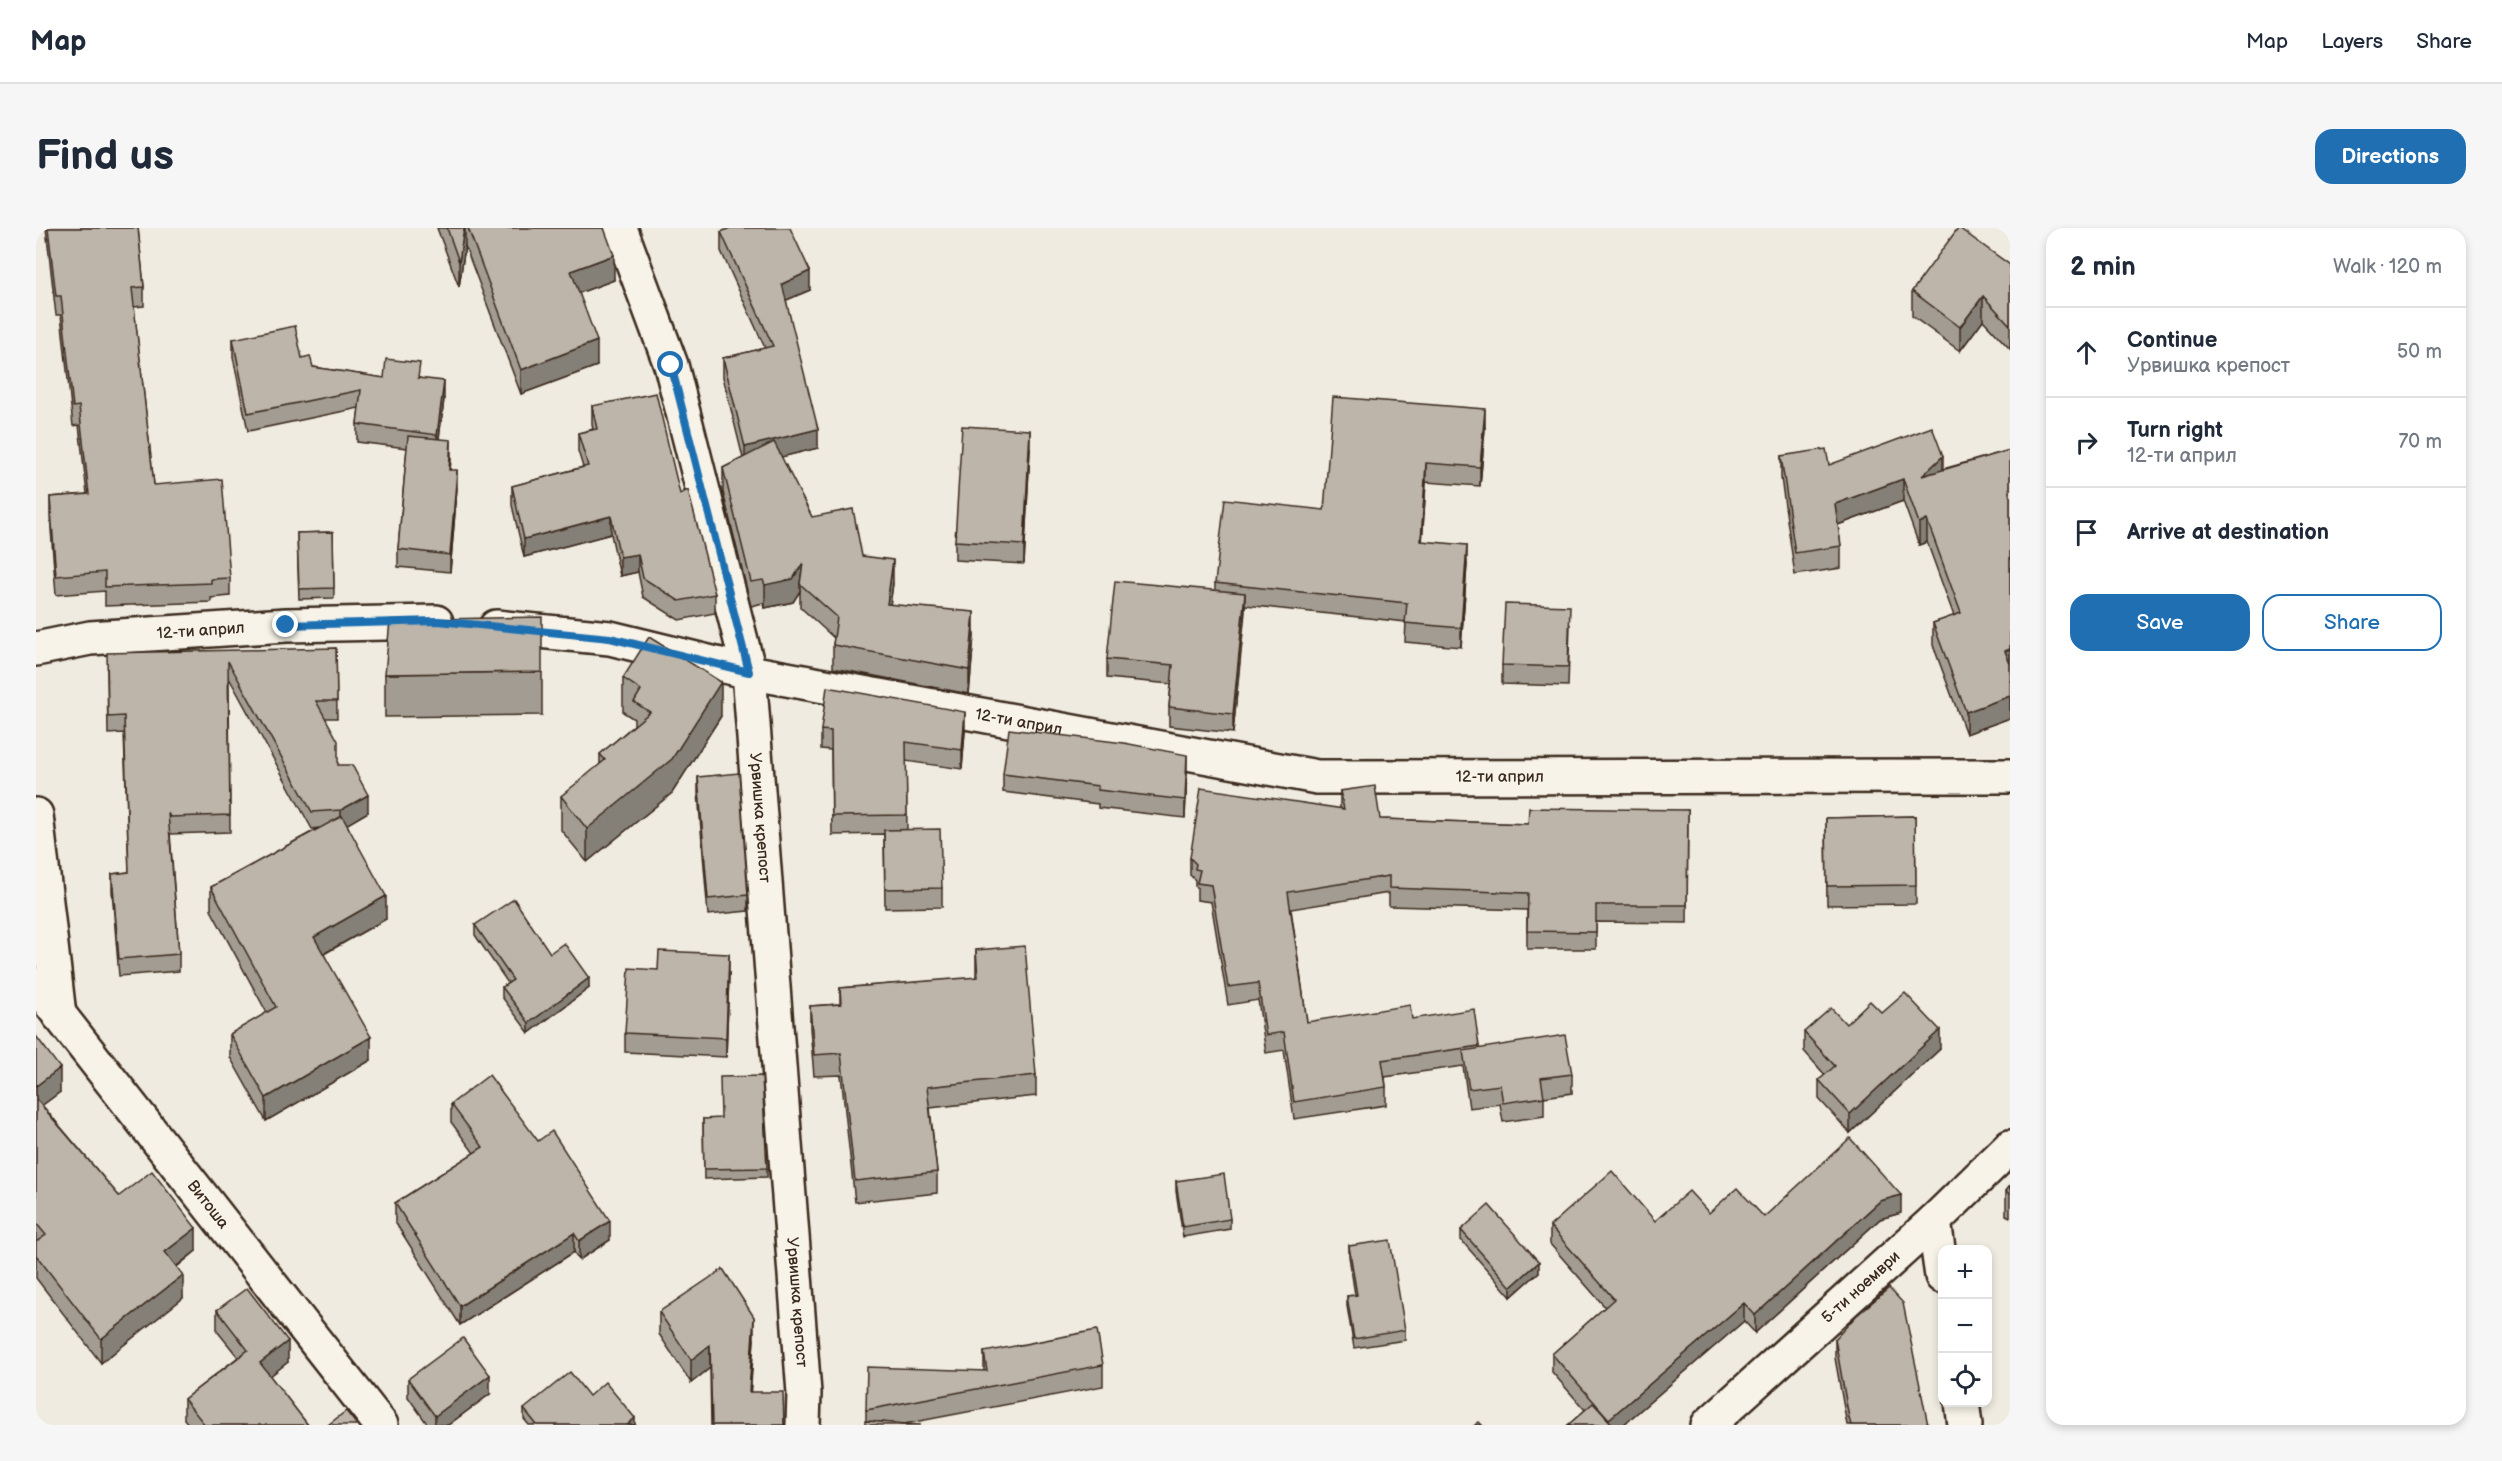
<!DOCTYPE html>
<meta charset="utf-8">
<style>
body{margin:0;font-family:"Balsamiq Sans",sans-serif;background:#f6f6f7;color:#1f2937}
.controls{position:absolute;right:18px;bottom:18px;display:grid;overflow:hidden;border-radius:12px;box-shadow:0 3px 9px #0003}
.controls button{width:54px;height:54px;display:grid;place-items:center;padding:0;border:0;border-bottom:2px solid #e0e1e3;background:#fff;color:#1f2937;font:30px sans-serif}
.stop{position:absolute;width:18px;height:18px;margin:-14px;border:4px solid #1f6fb2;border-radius:50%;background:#fff}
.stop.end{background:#1f6fb2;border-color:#fff;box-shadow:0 2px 6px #0008}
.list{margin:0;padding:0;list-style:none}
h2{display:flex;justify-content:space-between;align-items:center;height:78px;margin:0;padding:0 24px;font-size:26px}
h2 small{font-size:20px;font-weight:400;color:#747a83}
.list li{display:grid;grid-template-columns:39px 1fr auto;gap:18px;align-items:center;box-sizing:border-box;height:90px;padding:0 24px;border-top:2px solid #e0e1e3}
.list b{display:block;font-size:22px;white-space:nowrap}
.list p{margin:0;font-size:20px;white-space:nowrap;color:#747a83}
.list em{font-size:20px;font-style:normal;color:#747a83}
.actions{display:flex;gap:12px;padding:18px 24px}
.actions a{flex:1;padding:14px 0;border:2px solid #1f6fb2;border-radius:18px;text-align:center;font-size:21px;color:#1f6fb2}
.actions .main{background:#1f6fb2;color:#fff}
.icon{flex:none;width:33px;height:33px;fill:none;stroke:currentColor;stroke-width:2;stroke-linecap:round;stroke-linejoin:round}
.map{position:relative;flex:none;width:1974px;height:1197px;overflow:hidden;border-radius:18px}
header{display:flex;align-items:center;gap:36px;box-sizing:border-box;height:84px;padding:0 30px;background:#fff;border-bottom:2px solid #e0e1e3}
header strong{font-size:28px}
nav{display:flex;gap:33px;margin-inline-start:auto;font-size:21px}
.intro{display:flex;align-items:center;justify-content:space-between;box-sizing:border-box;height:144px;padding:0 36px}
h1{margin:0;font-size:42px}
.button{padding:15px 27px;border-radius:18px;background:#1f6fb2;color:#fff;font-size:21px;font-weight:700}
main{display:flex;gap:36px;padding:0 36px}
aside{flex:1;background:#fff;border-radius:18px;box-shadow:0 3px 9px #0003}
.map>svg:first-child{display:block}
</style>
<header>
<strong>Map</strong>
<nav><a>Map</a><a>Layers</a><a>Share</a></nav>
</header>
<div class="intro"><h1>Find us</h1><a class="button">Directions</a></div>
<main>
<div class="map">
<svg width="1974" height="1197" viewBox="0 0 1974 1197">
<rect width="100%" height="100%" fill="#efebe0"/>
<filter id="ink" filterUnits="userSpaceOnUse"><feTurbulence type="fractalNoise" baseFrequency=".0167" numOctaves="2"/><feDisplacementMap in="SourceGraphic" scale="12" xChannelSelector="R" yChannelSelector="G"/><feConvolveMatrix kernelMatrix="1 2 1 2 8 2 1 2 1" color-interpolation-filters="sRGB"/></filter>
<g filter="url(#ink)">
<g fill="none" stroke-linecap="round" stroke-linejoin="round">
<!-- minor casing -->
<g stroke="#3b2a1e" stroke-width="38">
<g id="minor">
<path id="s1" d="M584,0L635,137L713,444L768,1165L767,1197"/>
<path id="s2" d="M460,399L574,410L713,444L1281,549L1974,548"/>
<path id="s3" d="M0,421L54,410L250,397L400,394"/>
<polyline points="0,587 23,787"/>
<path id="s4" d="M0,757L345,1197"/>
<polyline points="1898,993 1906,1048"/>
<polyline points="1926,1174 1929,1197"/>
<path id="s5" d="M1672,1197L1898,993L1974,919"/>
</g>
</g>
<!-- minor -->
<use href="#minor" stroke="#f7f3e8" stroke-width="33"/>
</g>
<!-- wall -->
<g fill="#a39c92" stroke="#3b2a1e" stroke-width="1.5">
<polygon points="10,0 102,0 108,59 108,78 98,79 118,257 194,350 194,368 175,370 175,374 69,378 69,363 20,367 14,288 14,269 51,266 43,197 37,198 25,87 20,87"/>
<polygon points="401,0 568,0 578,52 543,65 561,138 485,166 429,18 423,59"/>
<polygon points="685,4 774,62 750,72 782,220 745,229 776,289 826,328 857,355 854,377 938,407 933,466 797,440 797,417 798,410 764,379 764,363 757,374 729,380 727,375 715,378 687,264 687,240 707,230 687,149 687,130 729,120 685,23"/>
<polygon points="1974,37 1974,121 1947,92 1924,123 1876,88 1876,63"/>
<polygon points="197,111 277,139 348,150 384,150 408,171 403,211 415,229 414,242 421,260 414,344 362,339 362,321 371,220 321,214 321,196 323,180 212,203 197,129"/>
<polygon points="556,178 644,266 679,366 679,385 643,392 607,369 602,344 584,348 575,306 488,329 476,277 476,258 547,239 542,223 542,205 557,201 556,197"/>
<polygon points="1449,200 1444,258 1390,254 1386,314 1431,336 1425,419 1369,414 1370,394 1209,377 1197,505 1133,498 1133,479 1135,456 1071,450 1071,431 1179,363 1179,355 1288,282"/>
<polygon points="994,221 988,336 919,332 919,313"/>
<polygon points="1974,222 1974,490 1930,506 1897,417 1897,395 1918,388 1891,314 1883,317 1867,273 1802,297 1805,318 1805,340 1759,347 1745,250 1745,228 1793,237 1907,241"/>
<polygon points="297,304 298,370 263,371 261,305"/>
<polygon points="1534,397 1532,458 1466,456 1466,437"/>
<polygon points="300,420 301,490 289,490 302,537 332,584 311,596 350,691 288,726 335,832 230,893 194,829 194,806 231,785 175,682 175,659 283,600 276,601 193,450 194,604 134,606 134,605 143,726 143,743 83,748 76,663 76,646 93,644 88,505 72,506 71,442"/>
<polygon points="506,444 506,487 349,489 349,446"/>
<polygon points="587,450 685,488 636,565 551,634 525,602 525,568 564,537 564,526 598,497 598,491 587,484"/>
<polygon points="785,502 929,503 926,541 870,533 871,602 906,660 906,679 849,680 848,606 796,607 795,522 785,521"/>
<polygon points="1151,544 1149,590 1062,580 1062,576 967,564 967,546"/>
<polygon points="662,549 712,667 712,683 672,687 662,565"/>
<polygon points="1304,563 1344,591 1492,596 1652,582 1651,695 1560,694 1560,721 1491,721 1491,682 1353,678 1353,665 1255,681 1271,794 1376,791 1443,818 1443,820 1536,846 1536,865 1508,869 1508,888 1467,894 1464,876 1433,880 1427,838 1349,849 1350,859 1350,877 1258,891 1248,822 1230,825 1222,772 1192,777 1175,674 1161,672 1161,659 1159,658 1159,652 1154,647 1154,630 1304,581"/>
<polygon points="1879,588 1880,676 1791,677 1790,590"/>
<polygon points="439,697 514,725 553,760 493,805 466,769 466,759 472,755 439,707"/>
<polygon points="940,722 1000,847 1000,868 894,880 901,944 901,965 819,974 805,847 778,848 774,800 774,778 804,776 804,760 940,750"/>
<polygon points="622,742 693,745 690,829 589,824 589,805"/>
<polygon points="1846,785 1904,821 1814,905 1783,871 1783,852 1789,847 1768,823 1768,804 1810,796"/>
<polygon points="0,808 24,864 6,877 83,968 160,1023 141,1039 147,1070 65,1135 0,1050"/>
<polygon points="415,876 574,1012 543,1032 538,1024 424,1097 359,994 359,975 438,925 415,894"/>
<polygon points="667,891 731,940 731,949 668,951"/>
<polygon points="1140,953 1194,991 1194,1001 1147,1009 1140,963"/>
<polygon points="1974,958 1974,989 1970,987 1970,963"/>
<polygon points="1673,985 1728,989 1865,985 1844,991 1719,1105 1708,1093 1587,1197 1532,1197 1549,1182 1516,1144 1516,1126 1569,1079 1514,1016 1514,998 1619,993"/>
<polygon points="1425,1002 1503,1044 1475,1069 1425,1012"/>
<polygon points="1313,1018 1369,1102 1369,1112 1318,1120 1311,1078 1311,1068 1319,1067 1313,1028"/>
<polygon points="181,1082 252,1134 234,1148 272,1197 153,1197 148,1191 148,1171 202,1129 181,1103"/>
<polygon points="623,1084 718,1111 714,1164 748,1197 675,1197 674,1140 655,1155 623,1106"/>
<polygon points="1799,1111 1892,1197 1811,1197 1799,1130"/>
<polygon points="948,1124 1067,1137 1067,1158 868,1196 830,1193 830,1182 948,1143"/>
<polygon points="372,1151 454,1166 412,1197 392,1197 372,1169"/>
<polygon points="553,1168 599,1197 493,1197 488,1191 488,1181"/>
</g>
<!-- shaded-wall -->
<g fill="#847f77" stroke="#3b2a1e" stroke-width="1.5">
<polygon points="428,0 429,0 429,18 423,59 423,34"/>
<polygon points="578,27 578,52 535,68 535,43"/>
<polygon points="774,43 774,62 746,74 746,56"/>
<polygon points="1947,68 1947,92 1924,123 1924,99"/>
<polygon points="561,113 561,138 485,166 485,142"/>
<polygon points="408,153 408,171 401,224 401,207"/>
<polygon points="1449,181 1449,200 1444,258 1444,239"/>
<polygon points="782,201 782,220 709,238 709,219"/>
<polygon points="994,202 994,221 988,336 988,317"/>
<polygon points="415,212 415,229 413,259 413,242"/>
<polygon points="1907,228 1907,250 1886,248"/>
<polygon points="1390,235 1390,254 1385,332 1385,313"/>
<polygon points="421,242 421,260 414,344 414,327"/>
<polygon points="1867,251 1867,273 1799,298 1799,276"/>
<polygon points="575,288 575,306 488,329 488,311"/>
<polygon points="1891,292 1891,314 1883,317 1883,295"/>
<polygon points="1431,317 1431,336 1425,419 1425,400"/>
<polygon points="602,326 602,344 584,348 584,329"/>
<polygon points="857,332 857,355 851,400 851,376"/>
<polygon points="767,335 764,356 764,363 757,374 729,380 729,357"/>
<polygon points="1209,365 1209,384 1197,505 1197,486"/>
<polygon points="938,384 938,407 933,466 933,442"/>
<polygon points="1974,421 1974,443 1969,423"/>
<polygon points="685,454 685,488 636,565 551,634 551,601"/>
<polygon points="1974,468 1974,490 1930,506 1930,484"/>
<polygon points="929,484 929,503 926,541 926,522"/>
<polygon points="1151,527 1151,544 1149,590 1149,572"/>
<polygon points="332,567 332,584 305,600 305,582"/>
<polygon points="350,668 350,691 278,731 278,709"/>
<polygon points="693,726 693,745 690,829 690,810"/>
<polygon points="553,750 553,760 493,805 493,795"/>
<polygon points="1904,802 1904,821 1814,905 1814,886"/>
<polygon points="335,809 335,832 230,893 230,870"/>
<polygon points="24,840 24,864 0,882 0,858"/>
<polygon points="1865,967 1865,985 1844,991 1719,1105 1719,1087 1844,973"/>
<polygon points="574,993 574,1012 543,1032 543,1013"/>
<polygon points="160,1000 160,1023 129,1047 129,1024"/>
<polygon points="538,1005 538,1024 424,1097 424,1078"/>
<polygon points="1503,1034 1503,1044 1475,1069 1475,1059"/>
<polygon points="147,1047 147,1070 65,1135 65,1111"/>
<polygon points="1708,1075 1708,1093 1587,1197 1573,1197 1573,1191"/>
<polygon points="718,1089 718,1111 713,1187 713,1164"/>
<polygon points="252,1113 252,1134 224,1156 224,1135"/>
<polygon points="674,1117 674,1140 655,1155 655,1132"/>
<polygon points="454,1147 454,1166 412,1197 399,1197 399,1188"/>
<polygon points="599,1190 599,1197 591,1197"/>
</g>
<!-- building -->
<g fill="#bdb5aa" stroke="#3b2a1e" stroke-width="1.5">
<polygon points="12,0 102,0 108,59 96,60 118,257 186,251 194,350 175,351 175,355 69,359 69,344 20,348 14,269 53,266 43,178 37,179 25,68 20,68"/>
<polygon points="411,0 428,0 423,34"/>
<polygon points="432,0 568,0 578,27 535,43 561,113 485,142"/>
<polygon points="694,0 754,0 774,43 746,56 782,201 709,219 687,130 737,118 685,4"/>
<polygon points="1922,0 1923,0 1974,37 1974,97 1947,68 1924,99 1876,63"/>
<polygon points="259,98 266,130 274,128 277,139 348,150 350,131 384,135 382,150 408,153 401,207 321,196 325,162 212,185 197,111"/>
<polygon points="620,165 644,266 652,262 679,366 643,373 607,350 602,326 584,329 575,288 488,311 476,258 552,238 542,205 561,201 556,178"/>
<polygon points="1297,169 1449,181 1444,239 1390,235 1385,313 1431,317 1425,400 1369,395 1371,375 1179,355 1189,271 1288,282"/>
<polygon points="926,198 994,202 988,317 919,313"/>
<polygon points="1896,199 1907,228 1886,248 1974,222 1974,421 1969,423 1974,436 1974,468 1930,484 1897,395 1925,385 1891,292 1883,295 1867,251 1799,276 1805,318 1759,325 1745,228 1790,221 1793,237"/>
<polygon points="372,208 415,212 413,242 421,242 414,327 362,321"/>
<polygon points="738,214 776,289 817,281 826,328 857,332 851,376 938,384 933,442 797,417 801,389 764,356 767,335 757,351 729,357 727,352 715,354 687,240"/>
<polygon points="297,304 298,360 263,361 261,305"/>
<polygon points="1079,353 1209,365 1197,486 1133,479 1137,437 1071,431"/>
<polygon points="1469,376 1534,378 1532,439 1466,437"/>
<polygon points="506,389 506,444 349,446 354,392"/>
<polygon points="613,409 685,454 636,531 551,601 525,568 569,532 564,526 614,484 598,474 605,462 587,450"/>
<polygon points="300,420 301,473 280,473 302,513 302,537 316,537 332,567 305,582 276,584 192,433 194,587 134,589 132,585 143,726 83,731 76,646 93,644 88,488 72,489 71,425"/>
<polygon points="791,459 929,484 926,522 870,514 871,587 796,588 795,503 785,502"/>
<polygon points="973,501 1088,515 1151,527 1149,572 1062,562 1062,558 967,546"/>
<polygon points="703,545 712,667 672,671 662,549"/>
<polygon points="1339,558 1344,591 1492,596 1493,580 1652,582 1651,677 1560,677 1560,704 1491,703 1492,665 1353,660 1353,648 1252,664 1271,794 1374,777 1376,791 1438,781 1443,818 1346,832 1350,859 1258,874 1248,804 1230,807 1222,755 1192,759 1175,657 1161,655 1164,642 1159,641 1160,636 1154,630 1165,560 1308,581 1304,563"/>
<polygon points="306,588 350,668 278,709 335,809 230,870 194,806 240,779 175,659"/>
<polygon points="1879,588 1880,657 1791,658 1790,590"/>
<polygon points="904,601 906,660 849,661 848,602"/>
<polygon points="478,671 514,725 528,715 553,750 493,795 466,759 477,752 439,697"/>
<polygon points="989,718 1000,847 891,859 901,944 819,953 805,825 778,827 774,778 805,776 804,760 942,749 940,722"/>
<polygon points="623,723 693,726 690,810 589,805 593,740 622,742"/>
<polygon points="1869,765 1904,802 1814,886 1783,852 1799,838 1768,804 1795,780 1810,796 1834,773 1846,785"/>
<polygon points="1529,807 1536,846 1505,850 1508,869 1467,875 1464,857 1433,861 1427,823"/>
<polygon points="0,808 24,840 0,858"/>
<polygon points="453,847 502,913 516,903 574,993 543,1013 538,1005 424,1078 359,975 447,919 415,876"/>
<polygon points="726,848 731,940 668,941 667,891 685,890 684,849"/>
<polygon points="0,871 83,968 116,943 160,1000 129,1024 147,1047 65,1111 0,1027 0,1014 10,1007 0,995"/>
<polygon points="1814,910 1865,967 1844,973 1719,1087 1708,1075 1573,1191 1516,1126 1578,1071 1514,998 1576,943 1619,993 1653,963 1673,985 1701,960 1728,989"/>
<polygon points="1188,946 1194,991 1147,999 1140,953"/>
<polygon points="1974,958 1974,966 1970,963"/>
<polygon points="1453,977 1503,1034 1475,1059 1425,1002"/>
<polygon points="1354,1012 1369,1102 1318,1111 1311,1068 1321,1067 1313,1018"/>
<polygon points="687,1041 718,1089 713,1164 747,1164 748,1197 676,1197 674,1117 655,1132 623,1084"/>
<polygon points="211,1060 252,1113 224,1135 272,1197 169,1197 148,1171 212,1122 181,1082"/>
<polygon points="1853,1060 1867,1075 1892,1197 1815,1197 1813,1190 1799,1111 1820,1088"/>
<polygon points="1061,1102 1067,1137 830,1182 831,1139 951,1143 948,1124"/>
<polygon points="427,1110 454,1147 399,1188 372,1151"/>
<polygon points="534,1144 553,1168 569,1154 599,1190 591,1197 501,1197 488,1181"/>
<polygon points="1557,1175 1577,1197 1532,1197"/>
<polygon points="310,1183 321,1197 292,1197"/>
<polygon points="829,1193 885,1197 829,1197"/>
<polygon points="1443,1194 1446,1197 1439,1197"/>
</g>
</g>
<g fill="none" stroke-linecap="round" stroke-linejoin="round" filter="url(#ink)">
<!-- route -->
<polyline stroke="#1f6fb2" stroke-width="8" points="250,397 402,393 574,410 713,444 635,137"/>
</g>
<g text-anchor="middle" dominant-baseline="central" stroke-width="6" stroke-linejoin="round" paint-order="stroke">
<!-- street labels -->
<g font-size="16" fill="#3b2a1e" stroke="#f7f3e8">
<text stroke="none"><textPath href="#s3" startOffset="166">12-ти април</textPath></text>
<text stroke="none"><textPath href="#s2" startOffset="532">12-ти април</textPath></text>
<text stroke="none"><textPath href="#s2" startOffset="1018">12-ти април</textPath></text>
<text stroke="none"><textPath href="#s1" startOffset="609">Урвишка крепост</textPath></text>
<text stroke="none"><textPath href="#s4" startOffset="279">Витоша</textPath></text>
<text stroke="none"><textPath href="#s5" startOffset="206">5-ти ноември</textPath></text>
<text stroke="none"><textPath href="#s1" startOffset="1095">Урвишка крепост</textPath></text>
</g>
</g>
</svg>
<div class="controls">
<button>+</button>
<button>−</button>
<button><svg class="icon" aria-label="locate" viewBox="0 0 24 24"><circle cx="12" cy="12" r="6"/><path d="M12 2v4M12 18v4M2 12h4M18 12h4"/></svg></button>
</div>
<div class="stop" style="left:635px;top:137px"></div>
<div class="stop end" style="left:250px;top:397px"></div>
</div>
<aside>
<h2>2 min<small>Walk · 120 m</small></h2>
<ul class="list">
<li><svg class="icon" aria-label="ahead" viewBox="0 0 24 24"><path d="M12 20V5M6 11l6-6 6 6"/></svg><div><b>Continue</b><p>Урвишка крепост</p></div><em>50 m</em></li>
<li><svg class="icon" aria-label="right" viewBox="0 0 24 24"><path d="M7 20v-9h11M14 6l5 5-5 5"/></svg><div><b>Turn right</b><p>12-ти април</p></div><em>70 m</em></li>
<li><svg class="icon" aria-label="arrive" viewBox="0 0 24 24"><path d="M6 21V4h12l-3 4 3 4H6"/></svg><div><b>Arrive at destination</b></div></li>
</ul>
<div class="actions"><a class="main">Save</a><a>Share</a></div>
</aside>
</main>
